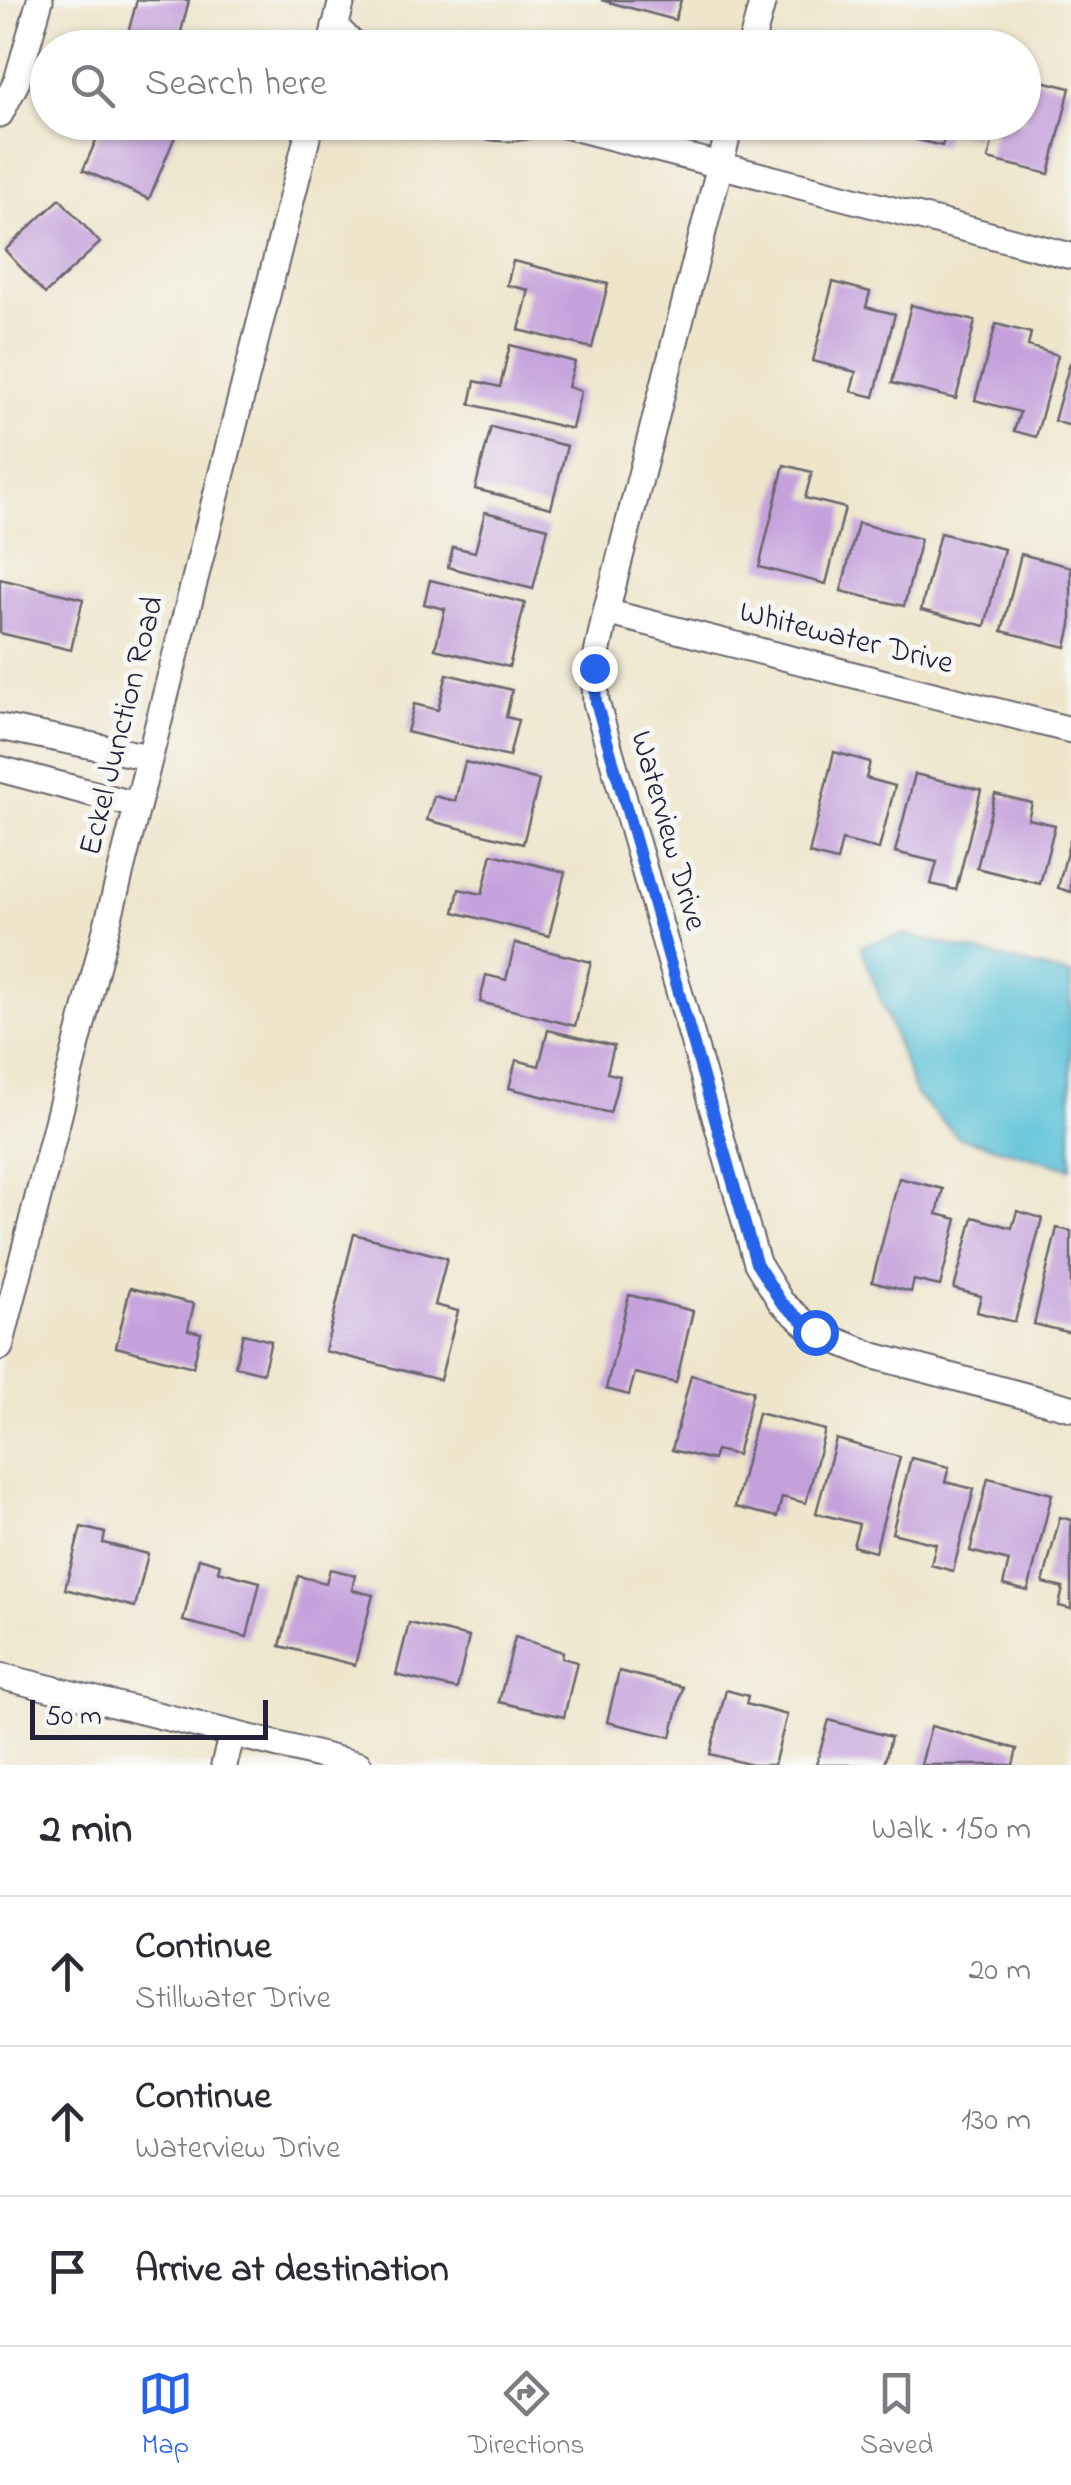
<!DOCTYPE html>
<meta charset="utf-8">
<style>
body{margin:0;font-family:"Indie Flower",sans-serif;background:#f7f7f7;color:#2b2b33}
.scale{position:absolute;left:30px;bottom:25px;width:238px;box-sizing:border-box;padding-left:10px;border:5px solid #22223b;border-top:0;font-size:28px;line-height:35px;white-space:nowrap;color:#22223b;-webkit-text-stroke:8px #f6f6f2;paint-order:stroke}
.stop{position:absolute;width:30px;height:30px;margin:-22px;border:8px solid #2563eb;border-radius:50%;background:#fff}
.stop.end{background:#2563eb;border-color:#fff;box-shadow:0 2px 10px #0008}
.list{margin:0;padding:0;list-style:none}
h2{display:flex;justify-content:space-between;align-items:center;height:130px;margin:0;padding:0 40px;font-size:42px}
h2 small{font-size:32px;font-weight:400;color:#7c7c81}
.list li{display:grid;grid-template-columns:65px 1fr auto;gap:30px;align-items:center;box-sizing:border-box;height:150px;padding:0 40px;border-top:2px solid #e1e1e2}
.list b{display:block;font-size:38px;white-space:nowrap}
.list p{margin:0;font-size:32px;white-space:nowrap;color:#7c7c81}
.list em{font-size:32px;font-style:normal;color:#7c7c81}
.icon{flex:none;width:55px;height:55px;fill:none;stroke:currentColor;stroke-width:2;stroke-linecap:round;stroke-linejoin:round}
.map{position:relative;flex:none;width:1071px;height:1765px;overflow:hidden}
.search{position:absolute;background:#fff;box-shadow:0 2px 8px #0004;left:30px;right:30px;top:30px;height:110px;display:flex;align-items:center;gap:25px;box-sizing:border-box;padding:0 35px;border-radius:55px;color:#7c7c81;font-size:38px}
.sheet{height:580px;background:#fff}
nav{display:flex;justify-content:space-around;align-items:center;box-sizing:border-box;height:140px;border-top:2px solid #e1e1e2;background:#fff;font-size:28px;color:#7c7c81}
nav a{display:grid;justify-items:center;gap:5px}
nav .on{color:#2563eb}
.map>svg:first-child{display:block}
</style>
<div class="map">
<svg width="1071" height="1765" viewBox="0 0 1071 1765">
<rect width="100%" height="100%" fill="#f6f6f2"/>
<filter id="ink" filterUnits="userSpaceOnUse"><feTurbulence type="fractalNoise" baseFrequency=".01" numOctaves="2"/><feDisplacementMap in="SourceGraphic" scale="20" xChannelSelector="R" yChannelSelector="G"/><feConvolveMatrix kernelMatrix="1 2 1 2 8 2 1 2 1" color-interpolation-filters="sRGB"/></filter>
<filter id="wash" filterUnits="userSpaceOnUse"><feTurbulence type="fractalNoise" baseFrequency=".0048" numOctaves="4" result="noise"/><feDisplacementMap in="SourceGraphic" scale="40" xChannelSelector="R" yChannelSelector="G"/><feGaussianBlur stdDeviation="2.25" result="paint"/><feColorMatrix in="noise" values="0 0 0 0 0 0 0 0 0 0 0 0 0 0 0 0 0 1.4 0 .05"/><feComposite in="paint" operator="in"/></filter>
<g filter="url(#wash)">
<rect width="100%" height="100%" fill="#eee5cb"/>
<!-- water -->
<polygon fill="#5ac1d8" stroke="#3e728a" stroke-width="2.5" points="904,934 1071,975 1071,1168 958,1137 916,1095 861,946"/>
<g id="blocks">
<!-- building -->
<g fill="#c5a1dc">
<polygon points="137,0 189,0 177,48 124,48"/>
<polygon points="601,0 681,0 675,20"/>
<polygon points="1030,78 1070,88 1049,174 988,159 997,122 1024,122 1024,99"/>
<polygon points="104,122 181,122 149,199 83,170"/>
<polygon points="910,122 979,122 975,137 947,129 942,146 906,137"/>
<polygon points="60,199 100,243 45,294 5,250"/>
<polygon points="513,261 608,284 592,348 519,330 529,290 507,285"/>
<polygon points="833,282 870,292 866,307 895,314 874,397 851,391 856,372 813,361"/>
<polygon points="911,305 975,321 956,399 892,383"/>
<polygon points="996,324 1031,333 1028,346 1058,355 1036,437 1014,431 1020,412 975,400"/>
<polygon points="510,345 575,362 568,387 581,391 572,429 470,404 475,381 500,387"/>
<polygon points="1070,363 1071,363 1071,426 1054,421"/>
<polygon points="491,427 567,446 551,508 475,489"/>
<polygon points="784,465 812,472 805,498 845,508 826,584 759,567"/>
<polygon points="485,512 548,528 533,589 448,567 453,547 475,552"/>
<polygon points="858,523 921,539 904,606 841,591"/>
<polygon points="940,533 1004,549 985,626 921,610"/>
<polygon points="1021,554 1071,567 1071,625 1066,647 1002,631"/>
<polygon points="0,579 83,599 71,650 0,633"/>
<polygon points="430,580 525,603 509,667 435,649 445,609 424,604"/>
<polygon points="447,674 512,690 506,717 518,720 509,757 407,732 414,704 438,710"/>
<polygon points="834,752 870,762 866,778 895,786 879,849 842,840 837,861 809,854"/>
<polygon points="465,762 539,780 523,844 427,820 434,796 455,801"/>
<polygon points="915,774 981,790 956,890 931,884 937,862 895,852"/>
<polygon points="995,794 1032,803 1028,819 1055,825 1040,884 977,868"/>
<polygon points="1070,840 1071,840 1071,892 1058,888"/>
<polygon points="492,854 565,872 549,936 454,912 459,889 482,894"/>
<polygon points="515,943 591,962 575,1026 480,1002 486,975 506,980"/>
<polygon points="548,1030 614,1046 607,1073 620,1076 610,1113 509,1088 516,1060 539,1066"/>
<polygon points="899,1178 943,1189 937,1214 957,1219 940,1286 914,1280 911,1292 872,1282"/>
<polygon points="1017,1211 1042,1218 1015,1322 977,1312 981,1296 954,1289 973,1217 1012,1228"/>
<polygon points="1057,1228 1071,1231 1071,1333 1034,1324"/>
<polygon points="354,1234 447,1258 435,1305 458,1311 440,1380 325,1351"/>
<polygon points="130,1288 194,1304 188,1330 201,1333 193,1367 116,1347"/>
<polygon points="629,1295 693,1311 676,1383 635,1373 629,1395 606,1389"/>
<polygon points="243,1334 271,1341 263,1373 235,1366"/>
<polygon points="691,1375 753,1391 737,1455 716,1450 713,1460 672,1450"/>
<polygon points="758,1413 825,1430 806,1503 782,1497 777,1517 735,1507"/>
<polygon points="836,1439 900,1457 875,1552 853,1546 859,1524 816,1513"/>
<polygon points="911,1458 949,1467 945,1482 974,1489 953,1571 931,1565 936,1544 892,1533"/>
<polygon points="988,1478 1052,1494 1028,1591 1003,1585 1009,1561 970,1551"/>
<polygon points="1060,1517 1071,1520 1071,1609 1059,1606 1063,1588 1043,1583"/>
<polygon points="81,1527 105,1533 103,1543 148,1554 135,1607 65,1589"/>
<polygon points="199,1558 220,1564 218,1571 260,1582 247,1637 183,1621"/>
<polygon points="330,1569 355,1575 352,1590 373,1595 355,1665 280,1646 298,1576 326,1583"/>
<polygon points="409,1623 469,1637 457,1689 396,1675"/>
<polygon points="515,1637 563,1652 562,1658 577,1662 564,1717 499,1702"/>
<polygon points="619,1671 683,1687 671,1737 607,1722"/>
<polygon points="726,1690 748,1696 746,1704 787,1715 774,1765 752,1765 710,1754"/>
<polygon points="829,1720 891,1737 884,1765 816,1765"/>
<polygon points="931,1726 1017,1749 1013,1765 921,1765"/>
</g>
</g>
</g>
<g filter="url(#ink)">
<use href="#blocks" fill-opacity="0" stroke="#69666d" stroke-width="2.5"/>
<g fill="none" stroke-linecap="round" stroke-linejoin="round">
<!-- minor casing -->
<g stroke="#69666d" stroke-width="29">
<g id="minor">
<polyline points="335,26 357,48"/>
<polyline points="330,48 342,0"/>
<polyline points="750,48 763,0"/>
<polyline points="0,114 17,81 40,0"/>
<path d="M469,122C496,129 514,131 541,122"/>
<polyline points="553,122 1071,256"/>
<polyline points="731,122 606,612 594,668 596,702 757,1263 781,1302 815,1332 874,1356 1071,1408"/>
<polyline points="606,612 1071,730"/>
<polyline points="0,727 148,757"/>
<polyline points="0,769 136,805"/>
<polyline points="0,1347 311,122"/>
<polyline points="0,1676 359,1765"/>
<polyline points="224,1765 232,1734"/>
</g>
</g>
<!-- minor -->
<use href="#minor" stroke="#fff" stroke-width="25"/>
</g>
</g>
<g fill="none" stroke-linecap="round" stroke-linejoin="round" filter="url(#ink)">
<!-- route -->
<polyline stroke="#2563eb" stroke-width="12" points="594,668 596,702 756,1263 781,1302 815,1332"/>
</g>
<g text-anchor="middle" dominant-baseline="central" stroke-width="10" stroke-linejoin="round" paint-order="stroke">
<!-- street labels -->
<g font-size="32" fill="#22223b" stroke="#f6f6f2">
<text transform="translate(846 639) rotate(14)">Whitewater Drive</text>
<text transform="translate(123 726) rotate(-76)">Eckel Junction Road</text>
<text transform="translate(667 831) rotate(74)">Waterview Drive</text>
</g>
</g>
</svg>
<div class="scale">50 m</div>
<div class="stop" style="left:815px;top:1332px"></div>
<div class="stop end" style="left:594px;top:668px"></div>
<div class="search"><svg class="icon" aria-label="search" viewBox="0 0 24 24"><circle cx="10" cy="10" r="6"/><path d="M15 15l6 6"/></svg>Search here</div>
</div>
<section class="sheet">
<h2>2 min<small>Walk · 150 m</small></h2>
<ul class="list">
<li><svg class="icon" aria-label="ahead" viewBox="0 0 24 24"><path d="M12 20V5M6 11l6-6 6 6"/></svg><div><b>Continue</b><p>Stillwater Drive</p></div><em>20 m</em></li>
<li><svg class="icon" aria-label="ahead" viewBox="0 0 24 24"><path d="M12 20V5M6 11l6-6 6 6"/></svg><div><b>Continue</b><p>Waterview Drive</p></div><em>130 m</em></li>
<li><svg class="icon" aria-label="arrive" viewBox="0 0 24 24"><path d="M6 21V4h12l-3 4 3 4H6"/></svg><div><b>Arrive at destination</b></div></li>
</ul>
</section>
<nav>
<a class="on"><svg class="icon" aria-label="map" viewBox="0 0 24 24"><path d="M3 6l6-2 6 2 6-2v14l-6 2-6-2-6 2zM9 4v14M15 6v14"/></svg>Map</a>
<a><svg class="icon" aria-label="directions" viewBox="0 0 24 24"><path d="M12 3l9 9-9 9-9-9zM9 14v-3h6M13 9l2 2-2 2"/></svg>Directions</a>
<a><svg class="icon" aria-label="saved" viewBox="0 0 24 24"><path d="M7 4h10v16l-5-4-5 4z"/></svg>Saved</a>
</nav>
